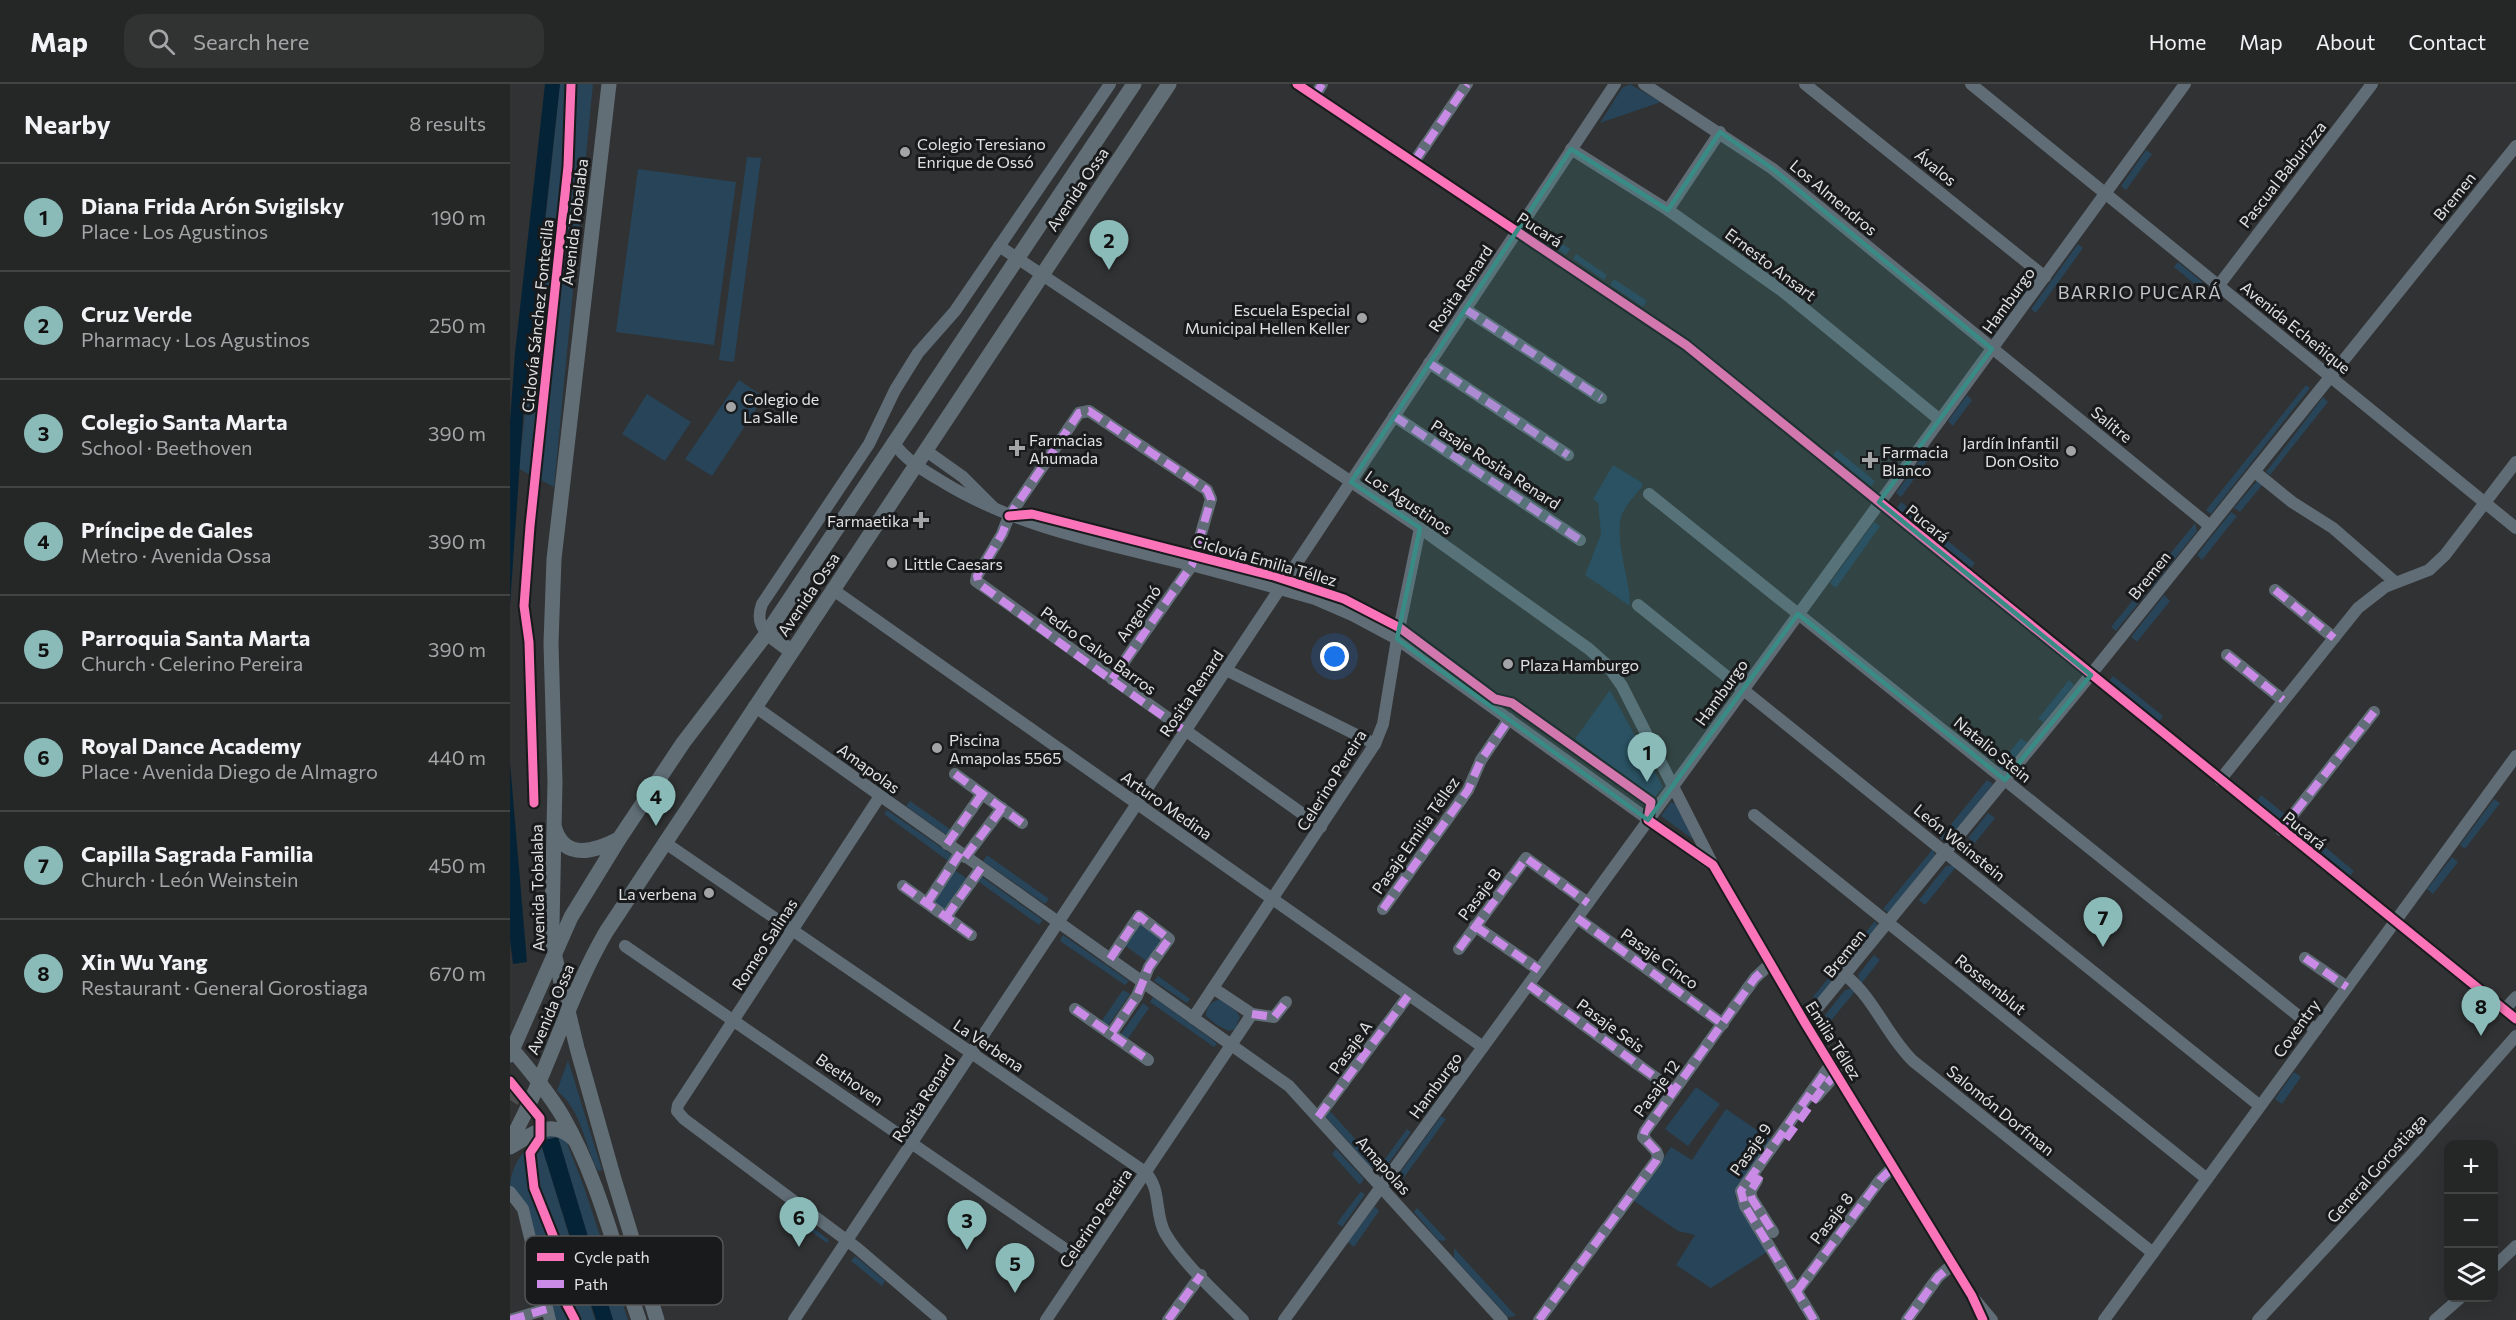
<!DOCTYPE html>
<meta charset="utf-8">
<style>
body{margin:0;font-family:Commissioner,sans-serif;background:#313232;color:#f1f3f6}
.controls{position:absolute;right:18px;bottom:18px;display:grid;overflow:hidden;border-radius:12px;box-shadow:0 6px 24px #0002}
.controls button{width:54px;height:54px;display:grid;place-items:center;padding:0;border:0;border-bottom:2px solid #424343;background:#252626;color:#f1f3f6;font:30px sans-serif}
.you{position:absolute;left:825px;top:573px;width:21px;height:21px;margin:-15px;border:4px solid #fff;border-radius:50%;background:#1a73e8;box-shadow:0 0 0 9px #1a73e833}
.badge{display:grid;place-items:center;width:39px;height:39px;border-radius:50%;background:#8bbbb9;color:#111;font-size:20px;font-weight:700}
.pin{position:absolute;translate:-50% -50px;filter:drop-shadow(0 2px 3px #0008)}
.pin::after{content:'';position:absolute;top:32px;width:21px;height:18px;background:inherit;clip-path:polygon(0 0,100% 0,50% 100%)}
.list{margin:0;padding:0;list-style:none}
h2{display:flex;justify-content:space-between;align-items:center;height:78px;margin:0;padding:0 24px;font-size:26px}
h2 small{font-size:20px;font-weight:400;color:#a3a5a7}
.list li{display:grid;grid-template-columns:39px 1fr auto;gap:18px;align-items:center;box-sizing:border-box;height:108px;padding:0 24px;border-top:2px solid #424343}
.list b{display:block;font-size:22px;white-space:nowrap}
.list p{margin:0;font-size:20px;white-space:nowrap;color:#a3a5a7}
.list em{font-size:20px;font-style:normal;color:#a3a5a7}
.icon{flex:none;width:33px;height:33px;fill:none;stroke:currentColor;stroke-width:2;stroke-linecap:round;stroke-linejoin:round}
.map{position:relative;flex:none;width:2006px;height:1236px;overflow:hidden}
header{display:flex;align-items:center;gap:36px;box-sizing:border-box;height:84px;padding:0 30px;background:#252626;border-bottom:2px solid #424343}
header strong{font-size:28px}
nav{display:flex;gap:33px;margin-inline-start:auto;font-size:21px}
.search{width:420px;height:54px;background:#313232;display:flex;align-items:center;gap:15px;box-sizing:border-box;padding:0 21px;border-radius:18px;color:#a3a5a7;font-size:22px}
main{display:flex}
aside{flex:1;background:#252626}
.map>svg:first-child{display:block}
</style>
<header>
<strong>Map</strong>
<div class="search"><svg class="icon" aria-label="search" viewBox="0 0 24 24"><circle cx="10" cy="10" r="6"/><path d="M15 15l6 6"/></svg>Search here</div>
<nav><a>Home</a><a>Map</a><a>About</a><a>Contact</a></nav>
</header>
<main>
<aside>
<h2>Nearby<small>8 results</small></h2>
<ul class="list">
<li><span class="badge">1</span><div><b>Diana Frida Arón Svigilsky</b><p>Place · Los Agustinos</p></div><em>190 m</em></li>
<li><span class="badge">2</span><div><b>Cruz Verde</b><p>Pharmacy · Los Agustinos</p></div><em>250 m</em></li>
<li><span class="badge">3</span><div><b>Colegio Santa Marta</b><p>School · Beethoven</p></div><em>390 m</em></li>
<li><span class="badge">4</span><div><b>Príncipe de Gales</b><p>Metro · Avenida Ossa</p></div><em>390 m</em></li>
<li><span class="badge">5</span><div><b>Parroquia Santa Marta</b><p>Church · Celerino Pereira</p></div><em>390 m</em></li>
<li><span class="badge">6</span><div><b>Royal Dance Academy</b><p>Place · Avenida Diego de Almagro</p></div><em>440 m</em></li>
<li><span class="badge">7</span><div><b>Capilla Sagrada Familia</b><p>Church · León Weinstein</p></div><em>450 m</em></li>
<li><span class="badge">8</span><div><b>Xin Wu Yang</b><p>Restaurant · General Gorostiaga</p></div><em>670 m</em></li>
</ul>
</aside>
<div class="map">
<svg width="2006" height="1236" viewBox="0 0 2006 1236">
<rect width="100%" height="100%" fill="#313233"/>
<!-- green -->
<g fill="#274459">
<polygon points="50,0 83,0 44,403 9,385"/>
<polygon points="1120,0 1151,18 1090,39 1112,4"/>
<polygon points="1636,66 1642,70 1616,106 1611,102"/>
<polygon points="237,73 251,74 224,278 209,276"/>
<polygon points="128,85 226,98 204,261 106,248"/>
<polygon points="1027,143 1060,165 1056,171 1023,149"/>
<polygon points="1568,160 1573,164 1526,229 1521,225"/>
<polygon points="1066,170 1097,191 1094,196 1063,175"/>
<polygon points="1668,178 1696,201 1692,206 1664,183"/>
<polygon points="1520,191 1526,196 1504,225 1499,221"/>
<polygon points="1104,195 1137,217 1133,223 1100,201"/>
<polygon points="1495,223 1501,228 1482,252 1476,248"/>
<polygon points="229,296 254,313 202,392 175,375"/>
<polygon points="1796,301 1800,304 1701,430 1696,426"/>
<polygon points="137,310 181,338 155,377 112,350"/>
<polygon points="1457,311 1462,316 1443,342 1438,337"/>
<polygon points="1813,313 1818,318 1760,391 1756,388"/>
<polygon points="1418,365 1423,369 1391,413 1386,409"/>
<polygon points="1327,366 1365,397 1361,403 1323,371"/>
<path d="M1103,381L1131,398L1133,402C1125,411 1111,426 1110,438C1107,466 1120,494 1120,522L1075,491L1091,450L1088,419L1083,415Z"/>
<polygon points="1747,397 1753,400 1730,428 1724,424"/>
<polygon points="1391,418 1422,443 1418,449 1387,424"/>
<polygon points="1721,428 1727,432 1692,476 1687,471"/>
<polygon points="1364,438 1370,442 1326,504 1320,499"/>
<polygon points="1685,439 1687,447 1641,505 1635,501"/>
<polygon points="1428,449 1465,479 1461,484 1424,454"/>
<polygon points="1632,505 1637,509 1606,547 1601,543"/>
<polygon points="1654,511 1660,517 1627,558 1621,553"/>
<polygon points="1603,592 1653,632 1649,638 1599,597"/>
<polygon points="1559,596 1564,601 1534,638 1528,635"/>
<polygon points="1100,606 1153,703 1144,714 1065,655"/>
<polygon points="1511,654 1517,659 1493,687 1486,685"/>
<polygon points="1477,696 1483,700 1436,759 1430,754"/>
<polygon points="1751,711 1776,731 1772,737 1747,717"/>
<polygon points="1984,715 1990,719 1955,765 1950,761"/>
<polygon points="400,717 441,746 438,752 396,722"/>
<polygon points="1161,718 1166,720 1184,756 1151,732"/>
<polygon points="377,726 445,773 441,779 374,730"/>
<polygon points="1478,729 1485,734 1465,759 1458,754"/>
<polygon points="1785,738 1844,787 1840,792 1780,744"/>
<polygon points="1423,765 1425,771 1379,829 1373,825"/>
<polygon points="477,771 539,815 535,820 473,777"/>
<polygon points="1942,773 1948,778 1923,810 1917,805"/>
<polygon points="1443,781 1446,783 1415,821 1409,816 1436,782"/>
<polygon points="443,785 459,796 437,828 421,817"/>
<polygon points="468,790 533,836 529,841 465,795"/>
<polygon points="630,836 657,855 639,879 613,860"/>
<polygon points="1365,837 1368,842 1307,916 1304,916 1303,913"/>
<polygon points="553,851 619,897 615,901 550,857"/>
<polygon points="1364,871 1370,876 1351,900 1348,891"/>
<polygon points="648,892 680,915 677,919 644,897"/>
<polygon points="1343,904 1347,905 1319,939 1315,931 1335,906"/>
<polygon points="613,906 620,910 598,942 591,938"/>
<polygon points="643,913 700,954 707,960 704,963 640,918"/>
<path d="M711,916L727,928L730,933L725,945L719,947L707,941L696,932C696,923 701,916 711,916Z"/>
<polygon points="633,919 639,924 617,956 610,951"/>
<path d="M58,976L92,1086L88,1087C74,1061 72,1026 47,1007Z"/>
<polygon points="1784,988 1791,993 1772,1020 1765,1015"/>
<polygon points="1186,1003 1210,1020 1178,1062 1155,1045"/>
<polygon points="1216,1025 1263,1057 1225,1113 1260,1166 1201,1204 1166,1181 1185,1151 1168,1147 1124,1117 1161,1063 1182,1076"/>
<polygon points="819,1026 866,1078 862,1084 814,1031"/>
<polygon points="931,1032 936,1035 890,1099 886,1094"/>
<polygon points="897,1045 901,1048 876,1083 872,1079"/>
<path d="M33,1051L53,1054L57,1059L74,1103L118,1236H103L48,1053L30,1057L85,1236H45L0,1104C0,1083 15,1061 33,1051Z"/>
<polygon points="826,1065 854,1095 850,1101 822,1070"/>
<polygon points="851,1107 855,1111 832,1143 827,1139"/>
<polygon points="273,1121 319,1156 317,1159 270,1125"/>
<polygon points="865,1122 869,1127 844,1163 838,1158"/>
<polygon points="907,1124 936,1155 934,1157 928,1156 904,1128"/>
<polygon points="944,1164 1006,1232 998,1233 944,1174"/>
<polygon points="345,1172 375,1197 372,1202 341,1177"/>
</g>
<!-- water -->
<g fill="#052336">
<polygon points="35,0 50,0 13,334 0,521 0,338 5,269"/>
<polygon points="0,679 17,878 3,880 0,855"/>
<polygon points="48,1053 103,1236 86,1236 30,1057"/>
</g>
<g fill="none" stroke-linecap="round" stroke-linejoin="round">
<!-- highway-tunnel -->
<polyline stroke="#4b4c4d" stroke-width="18" stroke-dasharray="18 9" stroke-linecap="butt" points="0,1007 4,1010 0,1016"/>
<!-- minor -->
<g stroke="#606d76" stroke-width="12">
<polyline points="787,0 1176,261 2006,935"/>
<polyline points="1134,0 1263,85 1700,442"/>
<polyline points="1295,0 1535,193"/>
<polyline points="1461,0 2006,444"/>
<polyline points="805,12 812,0"/>
<polyline points="1061,65 1158,126 1275,209 1430,336"/>
<polyline points="904,78 957,0"/>
<polyline points="1158,126 1210,48"/>
<polyline points="489,162 910,444 1079,565 1098,582 1112,602 1203,781 1295,939 1462,1212 1482,1236"/>
<polyline points="1709,201 1862,0"/>
<polyline points="955,225 1091,314"/>
<polyline points="919,279 1058,371"/>
<polyline points="884,332 1070,456"/>
<path d="M383,358C395,375 411,385 428,395C504,443 592,459 677,480C720,491 763,503 805,515L842,531L887,555L1199,779"/>
<polyline points="415,366 453,393 484,424"/>
<polyline points="1745,388 1782,418 1823,444 1885,498"/>
<polyline points="1139,410 1806,946"/>
<polyline points="322,505 973,963"/>
<polyline points="1765,506 1824,554"/>
<polyline points="1128,521 1750,1022"/>
<path d="M257,549C248,540 248,531 252,520L359,360L385,306L408,269L445,227L600,0"/>
<polyline points="1717,571 1773,616"/>
<polyline points="716,586 865,660"/>
<polyline points="602,595 682,481 701,415 697,406 579,327 569,329 499,432 492,450 467,492 466,497 811,743"/>
<polyline points="244,622 779,1002 992,1236"/>
<polyline points="445,690 512,739"/>
<polyline points="1710,696 1848,524 1875,503 1919,486 1935,471 2006,378"/>
<polyline points="370,712 168,1021 167,1027 174,1035 347,1164 431,1236"/>
<polyline points="1244,731 1697,1095"/>
<polyline points="1771,746 1864,628"/>
<path d="M154,758L635,1088C652,1105 644,1129 655,1149C673,1180 708,1210 733,1236"/>
<polyline points="437,760 472,710"/>
<polyline points="455,773 492,724"/>
<polyline points="393,802 461,851"/>
<polyline points="417,819 450,769"/>
<polyline points="873,825 958,706 971,676 999,635"/>
<polyline points="436,833 471,784"/>
<polyline points="1067,834 1213,940"/>
<polyline points="965,842 1029,886"/>
<polyline points="115,862 574,1178"/>
<polyline points="949,865 1016,774 1078,819"/>
<polyline points="1795,874 1837,903"/>
<polyline points="600,875 629,832 659,855 639,883 627,912 601,950"/>
<path d="M1336,892C1364,914 1377,952 1403,977L1643,1169"/>
<polyline points="1019,901 1164,1007"/>
<polyline points="565,925 638,976"/>
<polyline points="1994,926 2006,913"/>
<polyline points="742,930 764,933 776,918"/>
<polyline points="683,934 865,660 873,640 887,555 910,444"/>
<polyline points="1295,939 1570,604 2006,62"/>
<polyline points="1306,1013 1327,989"/>
<polyline points="808,1033 898,912"/>
<polyline points="1247,1096 1240,1108 1242,1115 1263,1148"/>
<polyline points="0,1108 13,1125 40,1236"/>
<polyline points="1984,1183 2006,1162"/>
<polyline points="1287,1207 1370,1096 1383,1083"/>
<polyline points="0,1236 37,1225"/>
<polyline points="284,1236 1105,0"/>
<polyline points="536,1236 742,930 703,904"/>
<polyline points="658,1236 691,1191"/>
<polyline points="774,1236 1675,0"/>
<polyline points="1029,1236 1146,1077 1148,1072 1146,1067 1133,1053 1135,1047 1245,894 1260,880"/>
<polyline points="1304,1236 1235,1122 1231,1107 1321,980"/>
<polyline points="1397,1236 1428,1193 1443,1180"/>
<polyline points="1594,1236 2006,672"/>
<polyline points="1748,1236 1904,1068 2006,952"/>
<polyline points="1925,1236 1950,1214"/>
</g>
<!-- major -->
<g stroke="#616e76" stroke-width="15">
<polyline points="99,0 44,475 41,559 45,698 42,841 44,869 67,964 104,1095 147,1236"/>
<polyline points="257,549 281,567"/>
<path d="M45,745C55,777 86,767 109,755"/>
<path d="M0,963C19,985 38,1008 53,1033C89,1096 105,1168 129,1236"/>
<polyline points="0,971 61,833 109,755 173,659 257,549 624,0"/>
<path d="M0,1058C38,990 57,915 96,848L659,0"/>
<path d="M0,1063C23,1050 40,1034 64,1055"/>
</g>
<!-- quiet -->
<g stroke="#ca8be6" stroke-width="8" stroke-dasharray="15 8" stroke-linecap="butt">
<polyline points="805,12 812,0"/>
<polyline points="904,78 957,0"/>
<polyline points="955,225 1091,314"/>
<polyline points="919,279 1058,371"/>
<polyline points="884,332 1070,456"/>
<polyline points="1765,506 1824,554"/>
<polyline points="1717,571 1773,616"/>
<path d="M602,595L682,481L701,415L697,406L579,327L569,329L499,432L492,450L467,492L469,500C537,549 605,600 675,647"/>
<polyline points="445,690 512,739"/>
<polyline points="1771,746 1864,628"/>
<polyline points="437,760 472,710"/>
<polyline points="455,773 492,724"/>
<polyline points="393,802 461,851"/>
<polyline points="417,819 450,769"/>
<polyline points="873,825 958,706 971,676 999,635"/>
<polyline points="436,833 471,784"/>
<polyline points="1067,834 1213,940"/>
<polyline points="965,842 1029,886"/>
<polyline points="949,865 1016,774 1078,819"/>
<polyline points="1795,874 1837,903"/>
<polyline points="600,875 629,832 659,855 639,883 627,912 601,950"/>
<polyline points="1019,901 1164,1007"/>
<polyline points="565,925 638,976"/>
<polyline points="742,930 764,933 776,918"/>
<polyline points="808,1033 898,912"/>
<polyline points="1276,1055 1312,1005 1327,989"/>
<polyline points="1250,1092 1240,1108 1242,1115 1263,1148"/>
<polyline points="1287,1207 1370,1096 1383,1083"/>
<polyline points="0,1236 37,1225"/>
<polyline points="658,1236 691,1191"/>
<polyline points="1029,1236 1146,1077 1148,1072 1146,1067 1133,1053 1135,1047 1245,894 1260,880"/>
<polyline points="1304,1236 1235,1122 1231,1107 1321,980"/>
<polyline points="1397,1236 1428,1193 1443,1180"/>
</g>
<!-- cycleway casing -->
<g stroke="#191a1b" stroke-width="13">
<g id="cycleway">
<polyline points="787,0 1176,261 2006,935"/>
<polyline points="499,432 522,430 764,492 834,515 890,544 985,615 1002,619 1141,718 1138,736 1203,781 1295,939 1462,1212 1473,1236"/>
<polyline points="24,719 19,558 14,522 20,442 58,82 61,0"/>
<polyline points="0,997 30,1034 30,1054 20,1069 24,1104 46,1159 55,1217 65,1236"/>
</g>
</g>
<!-- cycleway -->
<use href="#cycleway" stroke="#fb73b8" stroke-width="9"/>
</g>
<!-- marked area -->
<path fill="#398c85" fill-opacity="0.2" stroke="#398c85" stroke-width="4.5" stroke-linejoin="round" d="M1210,48L1263,85L1482,265L1369,418L1581,591L1495,696L1288,530L1138,736L887,555L910,444L841,398L1061,65L1158,126Z"/>
<!-- markers -->
<g fill="#a3a4a5" stroke="#191a1b" stroke-width="2">
<circle cx="395" cy="68" r="6"/>
<circle cx="852" cy="234" r="6"/>
<circle cx="221" cy="323" r="6"/>
<path d="M504 355h6v6h6v6h-6v6h-6v-6h-6v-6h6z"/>
<circle cx="1561" cy="367" r="6"/>
<path d="M1357 367h6v6h6v6h-6v6h-6v-6h-6v-6h6z"/>
<path d="M408 427h6v6h6v6h-6v6h-6v-6h-6v-6h6z"/>
<circle cx="382" cy="479" r="6"/>
<circle cx="998" cy="580" r="6"/>
<circle cx="427" cy="664" r="6"/>
<circle cx="199" cy="809" r="6"/>
</g>
<g text-anchor="middle" dominant-baseline="central" stroke-width="6" stroke-linejoin="round" paint-order="stroke">
<!-- poi labels -->
<g font-size="16" fill="#e1e2e3" stroke="#191a1b" text-anchor="start">
<text x="407" y="59">Colegio Teresiano<tspan x="407" dy="18">Enrique de Ossó</tspan></text>
<text x="840" y="225" text-anchor="end">Escuela Especial<tspan x="840" dy="18">Municipal Hellen Keller</tspan></text>
<text x="233" y="314">Colegio de<tspan x="233" dy="18">La Salle</tspan></text>
<text x="519" y="355">Farmacias<tspan x="519" dy="18">Ahumada</tspan></text>
<text x="1549" y="358" text-anchor="end">Jardín Infantil<tspan x="1549" dy="18">Don Osito</tspan></text>
<text x="1372" y="367">Farmacia<tspan x="1372" dy="18">Blanco</tspan></text>
<text x="399" y="436" text-anchor="end">Farmaetika</text>
<text x="394" y="479">Little Caesars</text>
<text x="1010" y="580">Plaza Hamburgo</text>
<text x="439" y="655">Piscina<tspan x="439" dy="18">Amapolas 5565</tspan></text>
<text x="187" y="809" text-anchor="end">La verbena</text>
</g>
<!-- street labels -->
<g font-size="16" fill="#e1e2e3" stroke="#191a1b">
<text transform="translate(1426 83) rotate(39)">Ávalos</text>
<text transform="translate(1772 90) rotate(-52)">Pascual Baburizza</text>
<text transform="translate(567 105) rotate(-56)">Avenida Ossa</text>
<text transform="translate(1944 112) rotate(-51)">Bremen</text>
<text transform="translate(1324 113) rotate(40)">Los Almendros</text>
<text transform="translate(64 138) rotate(-83)">Avenida Tobalaba</text>
<text transform="translate(1030 145) rotate(33)">Pucará</text>
<text transform="translate(1261 180) rotate(37)">Ernesto Ansart</text>
<text transform="translate(950 204) rotate(-56)">Rosita Renard</text>
<text transform="translate(1498 216) rotate(-54)">Hamburgo</text>
<text transform="translate(27 232) rotate(-84)">Ciclovía Sánchez Fontecilla</text>
<text transform="translate(1786 243) rotate(39)">Avenida Echeñique</text>
<text transform="translate(1602 340) rotate(39)">Salitre</text>
<text transform="translate(986 380) rotate(33)">Pasaje Rosita Renard</text>
<text transform="translate(899 418) rotate(34)">Los Agustinos</text>
<text transform="translate(1418 439) rotate(39)">Pucará</text>
<text transform="translate(755 476) rotate(16)">Ciclovía Emilia Téllez</text>
<text transform="translate(1639 491) rotate(-51)">Bremen</text>
<text transform="translate(298 510) rotate(-56)">Avenida Ossa</text>
<text transform="translate(628 529) rotate(-55)">Angelmó</text>
<text transform="translate(589 566) rotate(36)">Pedro Calvo Barros</text>
<text transform="translate(1211 608) rotate(-54)">Hamburgo</text>
<text transform="translate(681 609) rotate(-56)">Rosita Renard</text>
<text transform="translate(1483 665) rotate(39)">Natalio Stein</text>
<text transform="translate(359 684) rotate(36)">Amapolas</text>
<text transform="translate(821 696) rotate(-58)">Celerino Pereira</text>
<text transform="translate(657 721) rotate(35)">Arturo Medina</text>
<text transform="translate(1795 746) rotate(39)">Pucará</text>
<text transform="translate(905 751) rotate(-55)">Pasaje Emilia Téllez</text>
<text transform="translate(1450 758) rotate(39)">León Weinstein</text>
<text transform="translate(27 804) rotate(-91)">Avenida Tobalaba</text>
<text transform="translate(969 810) rotate(-53)">Pasaje B</text>
<text transform="translate(254 860) rotate(-57)">Romeo Salinas</text>
<text transform="translate(1334 869) rotate(-51)">Bremen</text>
<text transform="translate(1150 874) rotate(36)">Pasaje Cinco</text>
<text transform="translate(1481 900) rotate(39)">Rossemblut</text>
<text transform="translate(40 925) rotate(-67)">Avenida Ossa</text>
<text transform="translate(1101 941) rotate(36)">Pasaje Seis</text>
<text transform="translate(1786 944) rotate(-54)">Coventry</text>
<text transform="translate(1324 956) rotate(58)">Emilia Téllez</text>
<text transform="translate(479 961) rotate(34)">La Verbena</text>
<text transform="translate(840 963) rotate(-54)">Pasaje A</text>
<text transform="translate(340 995) rotate(35)">Beethoven</text>
<text transform="translate(925 1001) rotate(-54)">Hamburgo</text>
<text transform="translate(1146 1004) rotate(-54)">Pasaje 12</text>
<text transform="translate(413 1014) rotate(-57)">Rosita Renard</text>
<text transform="translate(1491 1026) rotate(39)">Salomón Dorfman</text>
<text transform="translate(1240 1065) rotate(-55)">Pasaje 9</text>
<text transform="translate(874 1081) rotate(48)">Amapolas</text>
<text transform="translate(1866 1084) rotate(-48)">General Gorostiaga</text>
<text transform="translate(585 1134) rotate(-56)">Celerino Pereira</text>
<text transform="translate(1321 1134) rotate(-53)">Pasaje 8</text>
</g>
<!-- neighbourhood labels -->
<g font-size="18" letter-spacing="1.5" fill="#c0c3c5" stroke="#191a1b">
<text x="1630" y="208">BARRIO PUCARÁ</text>
</g>
</g>
<!-- legend -->
<rect x="15" y="1152" width="198" height="69" rx="9" fill="#191a1b" stroke="#555657" stroke-width="1.5"/>
<rect x="27" y="1169" width="27" height="8" fill="#fb73b8"/>
<rect x="27" y="1196" width="27" height="8" fill="#ca8be6"/>
<g font-size="16" fill="#e1e2e3">
<text x="64" y="1179">Cycle path</text>
<text x="64" y="1206">Path</text>
</g>
</svg>
<div class="controls">
<button>+</button>
<button>−</button>
<button><svg class="icon" aria-label="layers" viewBox="0 0 24 24"><path d="M12 4l9 5-9 5-9-5zM3 14l9 5 9-5"/></svg></button>
</div>
<div class="you"></div>
<div class="pin badge" style="left:1137px;top:698px">1</div>
<div class="pin badge" style="left:599px;top:186px">2</div>
<div class="pin badge" style="left:457px;top:1166px">3</div>
<div class="pin badge" style="left:146px;top:742px">4</div>
<div class="pin badge" style="left:505px;top:1209px">5</div>
<div class="pin badge" style="left:289px;top:1163px">6</div>
<div class="pin badge" style="left:1593px;top:863px">7</div>
<div class="pin badge" style="left:1971px;top:952px">8</div>
</div>
</main>
